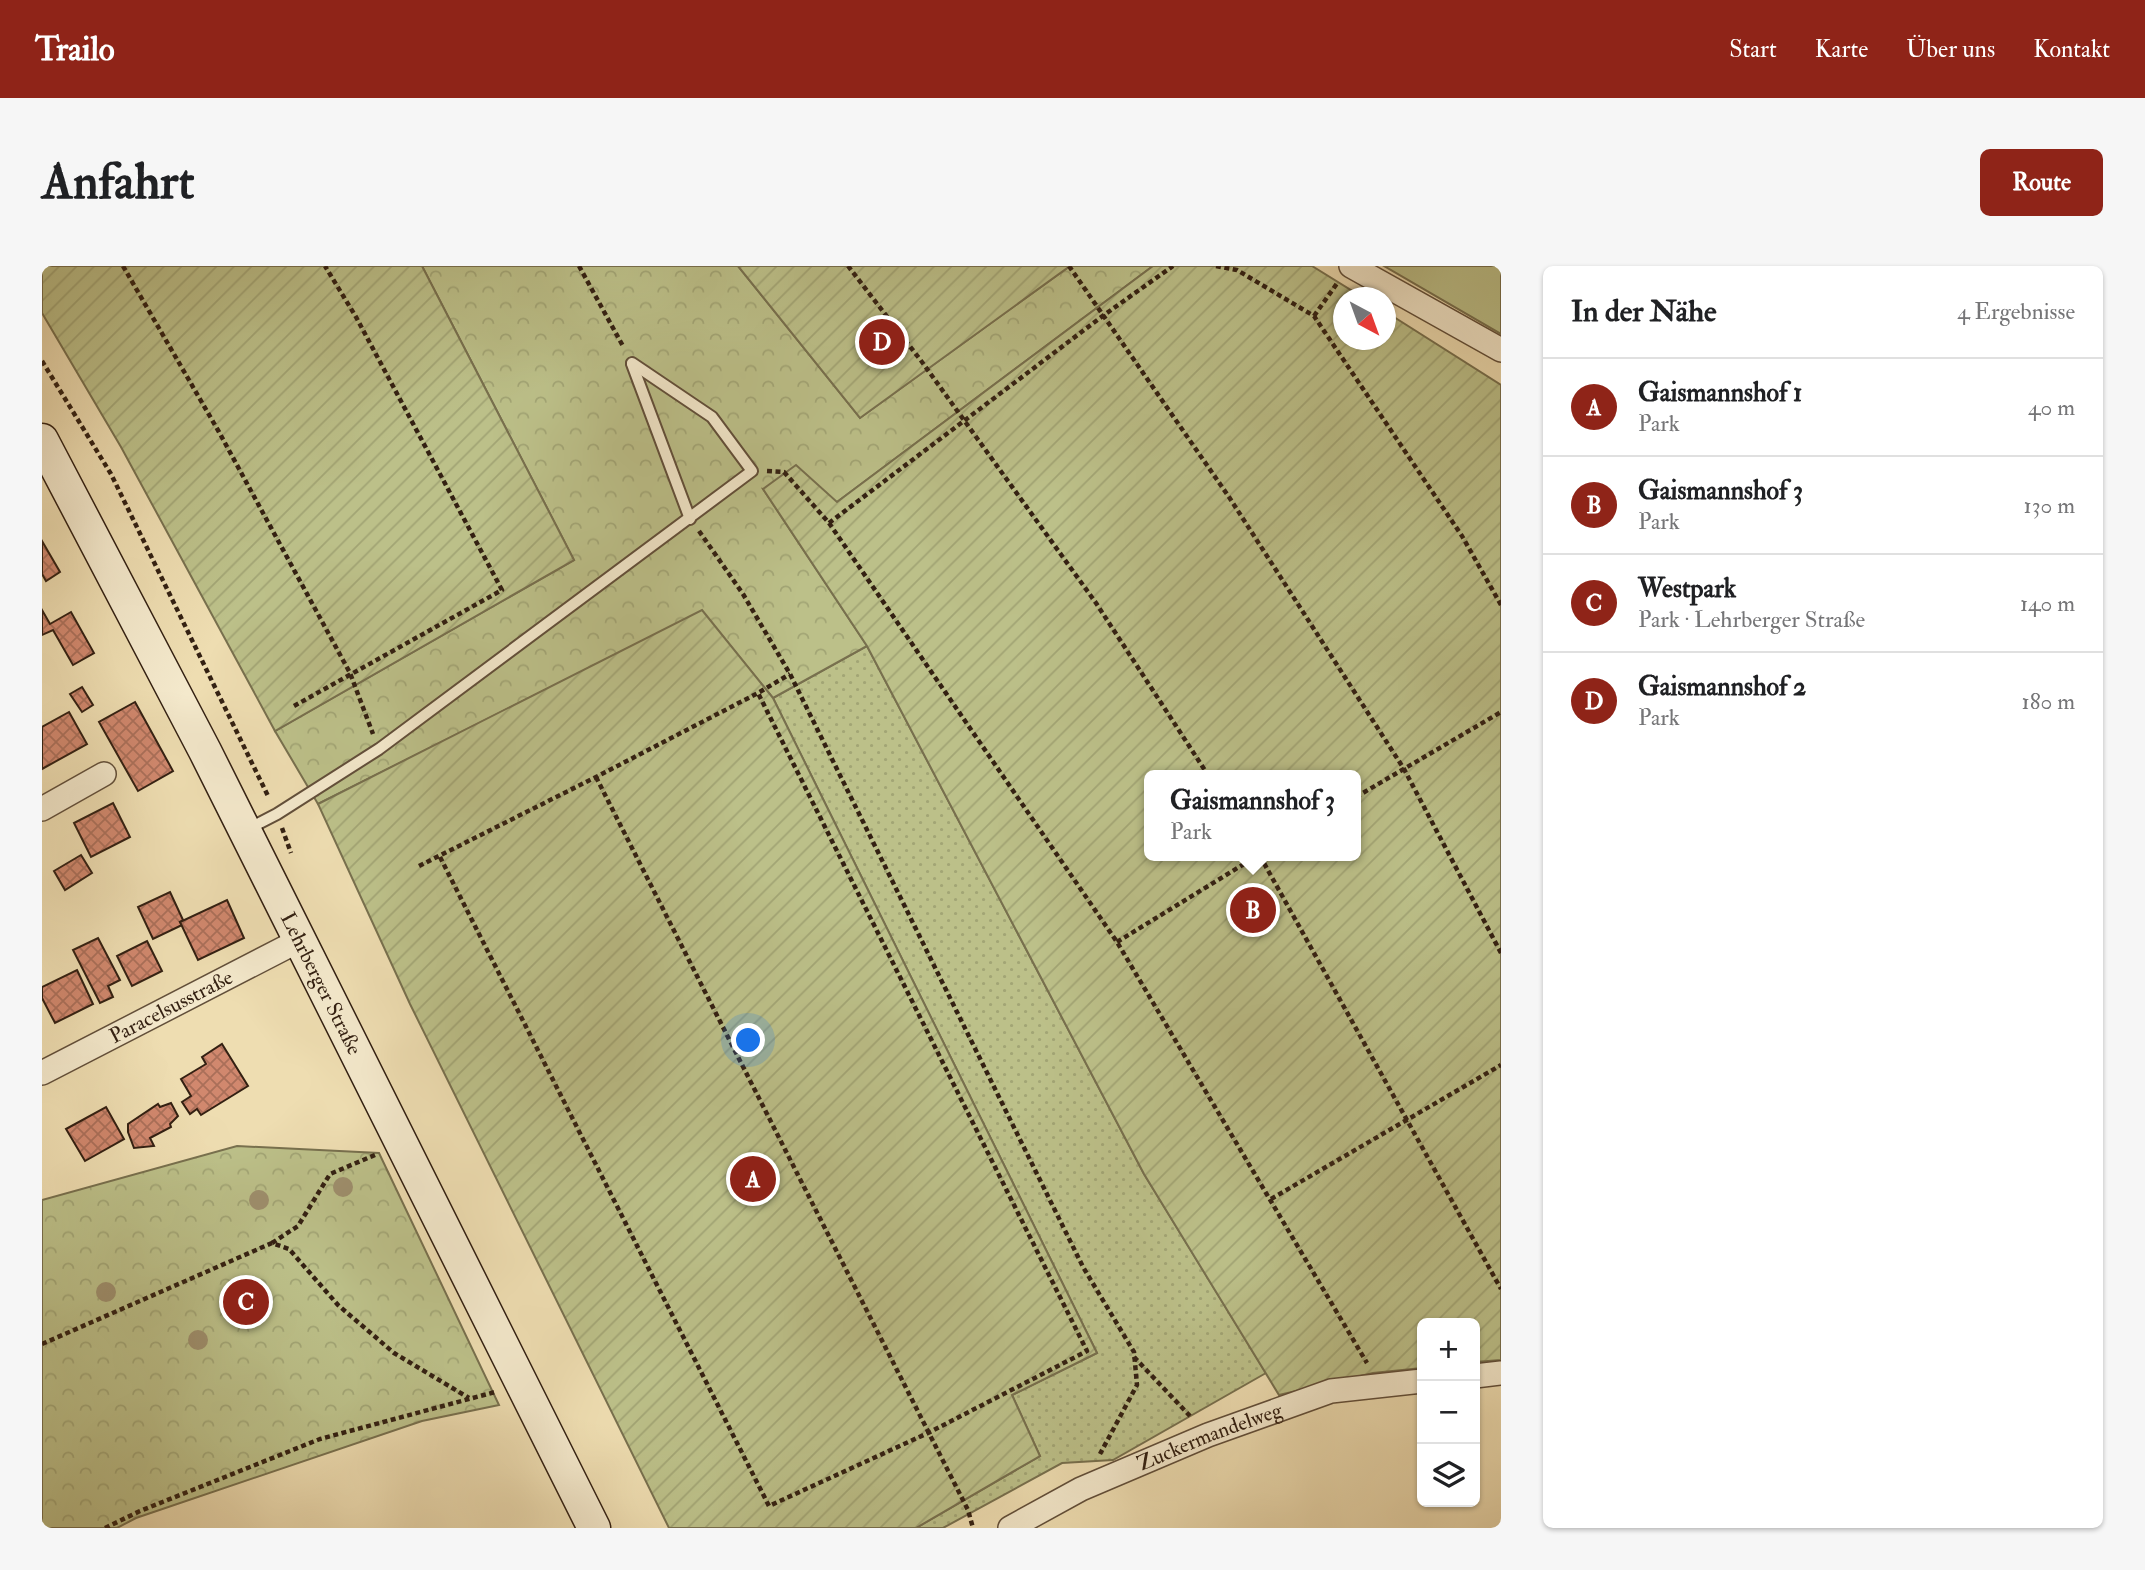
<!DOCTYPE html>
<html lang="de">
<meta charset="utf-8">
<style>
body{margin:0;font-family:"IM FELL Double Pica",serif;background:#f6f6f6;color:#202124}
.controls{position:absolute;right:21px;bottom:21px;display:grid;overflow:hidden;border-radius:10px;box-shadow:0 2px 5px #0004}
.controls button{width:63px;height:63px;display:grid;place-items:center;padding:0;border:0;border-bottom:2px solid #e0e0e0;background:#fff;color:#202124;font:35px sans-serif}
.compass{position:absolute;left:1291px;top:21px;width:63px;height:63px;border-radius:50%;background:#fff;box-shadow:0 2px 5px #0004;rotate:139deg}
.you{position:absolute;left:707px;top:775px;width:24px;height:24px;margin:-18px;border:5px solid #fff;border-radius:50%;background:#1a73e8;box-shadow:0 0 0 10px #1a73e833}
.badge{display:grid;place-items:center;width:46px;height:46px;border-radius:50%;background:#8f2418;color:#fff;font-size:23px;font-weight:700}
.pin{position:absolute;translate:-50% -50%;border:4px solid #fff;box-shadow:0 2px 7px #0006}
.popup{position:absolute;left:1102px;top:504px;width:217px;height:91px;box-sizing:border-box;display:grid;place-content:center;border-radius:10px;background:#fff;filter:drop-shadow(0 2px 5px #0005);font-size:23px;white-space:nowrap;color:#757577}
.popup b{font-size:26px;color:#202124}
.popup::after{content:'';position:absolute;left:50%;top:100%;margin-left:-14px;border:14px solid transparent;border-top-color:#fff}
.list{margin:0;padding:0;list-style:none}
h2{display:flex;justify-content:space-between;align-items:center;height:91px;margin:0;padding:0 28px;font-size:30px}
h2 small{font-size:23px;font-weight:400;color:#757577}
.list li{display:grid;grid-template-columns:46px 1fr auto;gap:21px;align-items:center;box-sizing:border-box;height:98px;padding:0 28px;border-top:2px solid #e0e0e0}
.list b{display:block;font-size:26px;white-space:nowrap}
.list p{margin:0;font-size:23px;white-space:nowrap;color:#757577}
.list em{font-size:23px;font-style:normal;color:#757577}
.icon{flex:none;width:38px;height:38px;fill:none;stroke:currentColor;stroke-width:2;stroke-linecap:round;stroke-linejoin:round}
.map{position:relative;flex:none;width:1459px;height:1262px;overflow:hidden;border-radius:10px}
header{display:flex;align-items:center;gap:42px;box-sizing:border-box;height:98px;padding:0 35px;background:#8f2418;color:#fff}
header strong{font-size:33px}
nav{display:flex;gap:38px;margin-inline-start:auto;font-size:24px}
.intro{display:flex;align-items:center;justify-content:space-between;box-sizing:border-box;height:168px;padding:0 42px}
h1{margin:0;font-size:49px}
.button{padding:18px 32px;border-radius:10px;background:#8f2418;color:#fff;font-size:24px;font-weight:700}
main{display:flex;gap:42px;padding:0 42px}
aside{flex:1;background:#fff;border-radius:10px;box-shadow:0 2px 5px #0004}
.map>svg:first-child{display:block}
</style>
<header>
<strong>Trailo</strong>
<nav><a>Start</a><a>Karte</a><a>Über uns</a><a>Kontakt</a></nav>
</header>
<div class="intro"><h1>Anfahrt</h1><a class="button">Route</a></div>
<main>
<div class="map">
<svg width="1459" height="1262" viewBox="0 0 1459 1262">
<defs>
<pattern id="grass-dots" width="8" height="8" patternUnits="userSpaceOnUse" patternTransform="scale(1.75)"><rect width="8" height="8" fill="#bcc089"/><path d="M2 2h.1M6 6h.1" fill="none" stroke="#a2a575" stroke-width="1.8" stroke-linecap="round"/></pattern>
<pattern id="forest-crowns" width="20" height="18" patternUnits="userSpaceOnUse" patternTransform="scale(1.75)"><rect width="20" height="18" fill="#bcc089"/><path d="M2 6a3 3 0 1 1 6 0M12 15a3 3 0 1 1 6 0" fill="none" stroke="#a2a575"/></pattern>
<pattern id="garden-furrows" width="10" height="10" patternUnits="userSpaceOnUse" patternTransform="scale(1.75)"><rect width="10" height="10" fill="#bcc089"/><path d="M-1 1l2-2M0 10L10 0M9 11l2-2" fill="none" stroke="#a2a575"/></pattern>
<pattern id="building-cross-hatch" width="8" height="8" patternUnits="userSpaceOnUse" patternTransform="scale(1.75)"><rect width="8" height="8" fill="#d1886e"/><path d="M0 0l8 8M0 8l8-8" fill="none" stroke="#aa6f59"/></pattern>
</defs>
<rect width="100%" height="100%" fill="#eeddb1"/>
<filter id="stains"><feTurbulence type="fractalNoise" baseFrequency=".00286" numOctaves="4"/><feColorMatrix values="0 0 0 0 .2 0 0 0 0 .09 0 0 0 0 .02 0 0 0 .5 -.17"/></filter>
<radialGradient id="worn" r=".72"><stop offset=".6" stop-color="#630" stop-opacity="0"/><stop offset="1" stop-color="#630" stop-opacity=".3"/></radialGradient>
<!-- grass -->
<polygon fill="url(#grass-dots)" stroke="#78704e" stroke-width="2" points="825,380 1102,908 1224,1107 1071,1194 1020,1197 901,1262 874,1262 998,1190 970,1129 1055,1087 731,432"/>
<!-- forest -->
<g fill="url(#forest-crowns)" stroke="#78704e" stroke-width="2">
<polygon points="380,0 696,0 818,152 1028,0 1111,0 795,236 721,223 825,380 731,432 660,345 276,538 233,465 532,294"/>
<polygon points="195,880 337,887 457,1139 380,1155 94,1252 75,1262 0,1262 0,934"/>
</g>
<!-- garden -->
<g fill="url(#garden-furrows)" stroke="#78704e" stroke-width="2" fill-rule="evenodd">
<polygon points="0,0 380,0 532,294 233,465 79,181 0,47"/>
<polygon points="696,0 1028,0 818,152"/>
<path d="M1111,0H1270L1320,31L1302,32V74H1344V46L1459,119V1094L1433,1096V1057H1380V1102L1331,1107L1237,1129L1102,908L825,380L721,223L754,199L795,236ZM1108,509H1314V590H1108Z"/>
<polygon points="660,344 731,432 1055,1087 970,1129 998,1190 874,1262 627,1262 368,738 276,538"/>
</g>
<!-- pitch -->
<polygon fill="#bcc089" stroke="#78704e" stroke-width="2" points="1342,0 1459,0 1459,68"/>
<!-- building -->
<g fill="url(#building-cross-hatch)" stroke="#332012" stroke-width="2">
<polygon points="0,275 18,306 4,315 0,308"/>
<polygon points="0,344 8,358 29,346 52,387 31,399 11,364 0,369"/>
<polygon points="40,421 51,439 40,446 28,428"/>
<polygon points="93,436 131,505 96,525 57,456"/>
<polygon points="27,446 45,478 0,503 0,461"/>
<polygon points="71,537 88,571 49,591 32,557"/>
<polygon points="39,589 50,607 23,624 12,605"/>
<polygon points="128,626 141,654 138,656 140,659 111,673 96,641"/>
<polygon points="185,634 202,672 156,694 138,656"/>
<polygon points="56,672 78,714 66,720 71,731 58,737 31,684"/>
<polygon points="105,675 120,705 90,720 75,690"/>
<polygon points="35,704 51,738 13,757 0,732 0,721"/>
<polygon points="180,778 206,820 159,849 155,843 148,848 140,836 149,830 139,813 164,798 160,791"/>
<polygon points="129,837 136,850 128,858 129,861 108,872 112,880 92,882 86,866 86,858 116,838 118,841"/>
<polygon points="64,841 82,873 43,895 24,863"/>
</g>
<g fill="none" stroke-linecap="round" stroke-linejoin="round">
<!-- lane casing -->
<g stroke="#624f3a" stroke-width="14">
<g id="lane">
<polyline points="590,98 648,253"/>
<polyline points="206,563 235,548 337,483 710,205 670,151 590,97"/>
</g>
</g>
<!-- street casing -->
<g stroke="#624f3a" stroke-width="26">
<g id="street">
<polyline points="1309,0 1459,84"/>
<polyline points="0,543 62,508"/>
<path id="s1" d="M0,807L258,674"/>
<polyline points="1433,1110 1459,1107"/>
<path id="s2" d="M968,1262L1039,1223L1166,1169L1289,1125L1380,1115"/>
</g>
</g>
<!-- secondary casing -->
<g stroke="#332012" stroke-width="35">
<g id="secondary">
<path id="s3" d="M0,174L163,485L552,1262"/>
</g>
</g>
<!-- path -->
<g stroke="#332012" stroke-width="4.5" stroke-dasharray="5 3.5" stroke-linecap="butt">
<polyline points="81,0 177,166 308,407 331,468"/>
<polyline points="537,0 582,82"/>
<polyline points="806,0 880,96 1054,337 1166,509"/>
<polyline points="1027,0 1187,231 1362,503 1459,687"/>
<polyline points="1174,0 1195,4 1272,50 1420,270 1459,339"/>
<polyline points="1272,50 1296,16"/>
<polyline points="0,95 69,208 227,532"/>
<polyline points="725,205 742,206 787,257 1075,676 1325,1097"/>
<polyline points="787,257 1062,49 1131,0"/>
<polyline points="657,265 701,328 748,408 1041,1001 1092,1086 1095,1119 1058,1188"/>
<polyline points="252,440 460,324 314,51 283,0"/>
<polyline points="554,511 926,1244 931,1262"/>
<polyline points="1314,531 1459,446"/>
<polyline points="240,562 249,587"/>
<polyline points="1218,590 1459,1023"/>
<polyline points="398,591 727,1240 886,1167 1045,1085 716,427"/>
<polyline points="377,600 554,511 716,427 748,408"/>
<polyline points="1075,676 1215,590"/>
<polyline points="1229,933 1459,799"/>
<polyline points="230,977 256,960 288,908 333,889"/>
<polyline points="0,1078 230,977 247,983 296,1039 352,1087 427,1132"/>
<polyline points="1092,1091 1148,1150"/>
<polyline points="63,1262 98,1245 278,1173 453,1126"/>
</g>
<!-- lane -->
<use href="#lane" stroke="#f4e9cc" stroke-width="10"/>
<!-- street -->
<use href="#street" stroke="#f4e9cc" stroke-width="23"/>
<!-- secondary -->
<use href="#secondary" stroke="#f4e9cc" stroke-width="32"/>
</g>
<!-- trees -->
<g fill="#9e8f6d">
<circle cx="301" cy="921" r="10"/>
<circle cx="217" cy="934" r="10"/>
<circle cx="64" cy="1026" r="10"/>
<circle cx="156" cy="1074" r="10"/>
</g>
<g text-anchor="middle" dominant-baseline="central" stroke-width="5" stroke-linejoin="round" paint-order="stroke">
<!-- street labels -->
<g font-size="21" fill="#332012" stroke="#f4e9cc">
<text stroke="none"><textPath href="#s3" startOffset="611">Lehrberger Straße</textPath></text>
<text stroke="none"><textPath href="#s1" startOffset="145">Paracelsusstraße</textPath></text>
<text stroke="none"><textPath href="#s2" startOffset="220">Zuckermandelweg</textPath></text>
</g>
</g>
<rect width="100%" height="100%" filter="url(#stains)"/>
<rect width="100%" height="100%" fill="url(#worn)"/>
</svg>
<div class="controls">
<button>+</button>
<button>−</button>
<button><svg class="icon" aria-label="layers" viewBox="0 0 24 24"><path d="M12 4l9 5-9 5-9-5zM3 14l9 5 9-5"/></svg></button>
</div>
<svg class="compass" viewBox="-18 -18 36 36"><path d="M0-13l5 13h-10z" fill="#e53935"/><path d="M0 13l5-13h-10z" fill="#757577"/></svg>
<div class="you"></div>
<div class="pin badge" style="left:711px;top:913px">A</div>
<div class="pin badge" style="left:1211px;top:644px">B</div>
<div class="popup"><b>Gaismannshof 3</b>Park</div>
<div class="pin badge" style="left:204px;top:1036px">C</div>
<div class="pin badge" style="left:840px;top:76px">D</div>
</div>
<aside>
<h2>In der Nähe<small>4 Ergebnisse</small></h2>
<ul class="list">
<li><span class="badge">A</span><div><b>Gaismannshof 1</b><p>Park</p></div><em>40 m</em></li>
<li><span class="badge">B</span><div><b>Gaismannshof 3</b><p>Park</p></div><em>130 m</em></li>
<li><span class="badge">C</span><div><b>Westpark</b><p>Park · Lehrberger Straße</p></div><em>140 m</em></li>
<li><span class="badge">D</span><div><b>Gaismannshof 2</b><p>Park</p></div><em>180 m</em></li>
</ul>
</aside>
</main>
